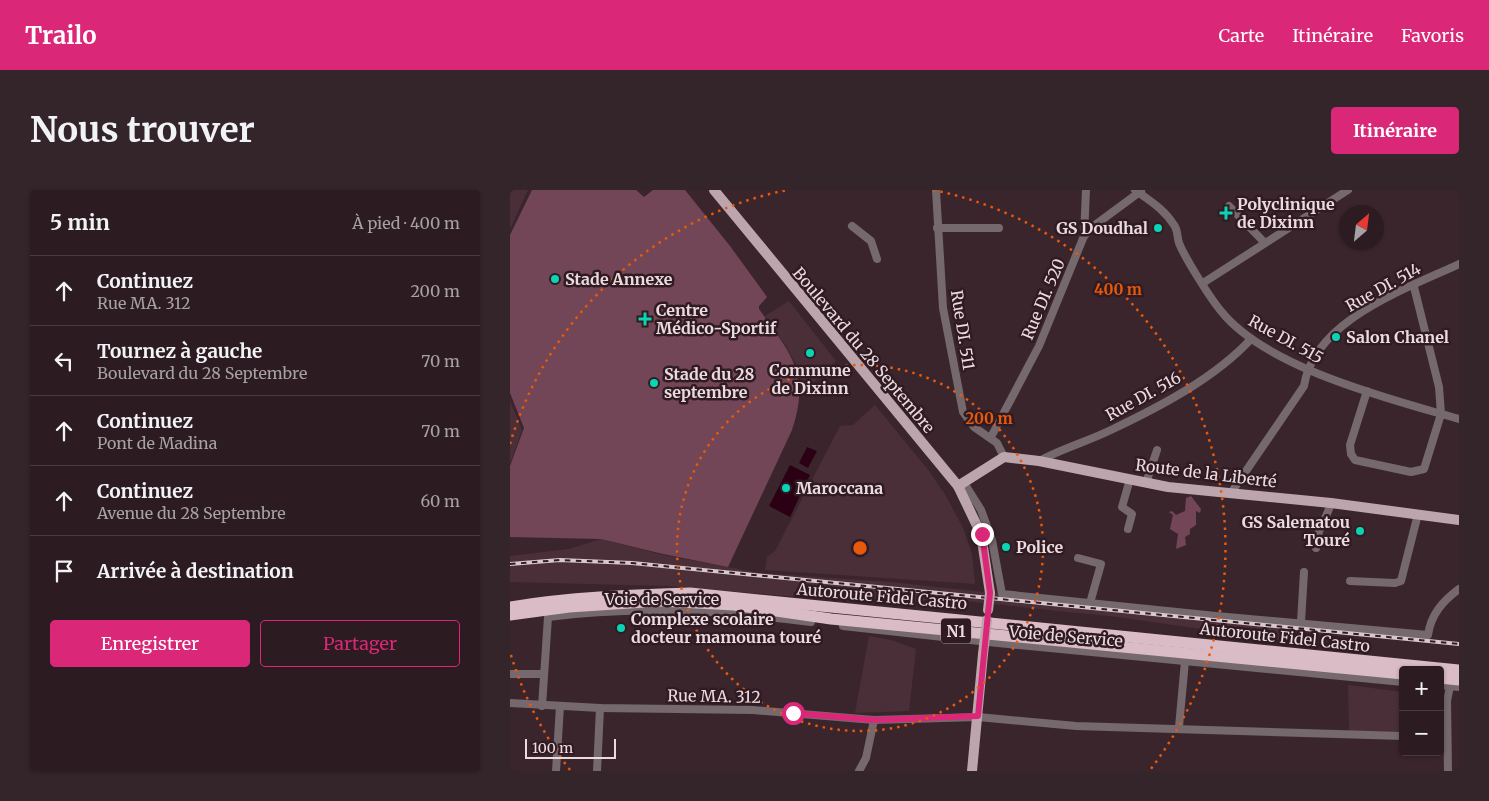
<!DOCTYPE html>
<html lang="fr">
<meta charset="utf-8">
<style>
body{margin:0;font-family:Merriweather,serif;background:#34252a;color:#f1f3f6}
.controls{position:absolute;right:15px;bottom:15px;display:grid;overflow:hidden;border-radius:5px;box-shadow:0 1px 4px #0004}
.controls button{width:45px;height:45px;display:grid;place-items:center;padding:0;border:0;border-bottom:1px solid #483a40;background:#2c1c22;color:#f1f3f6;font:25px sans-serif}
.compass{position:absolute;left:829px;top:15px;width:45px;height:45px;border-radius:50%;background:#2c1c22;box-shadow:0 1px 4px #0004;rotate:28deg}
.scale{position:absolute;left:15px;bottom:12px;width:91px;box-sizing:border-box;padding-left:5px;border:2px solid #eadbdf;border-top:0;font-size:14px;line-height:18px;white-space:nowrap;color:#eadbdf;-webkit-text-stroke:4px #311b23;paint-order:stroke}
.stop{position:absolute;width:15px;height:15px;margin:-11px;border:4px solid #db2777;border-radius:50%;background:#fff}
.stop.end{background:#db2777;border-color:#fff;box-shadow:0 1px 5px #0008}
.list{margin:0;padding:0;list-style:none}
h2{display:flex;justify-content:space-between;align-items:center;height:65px;margin:0;padding:0 20px;font-size:21px}
h2 small{font-size:16px;font-weight:400;color:#a6a1a5}
.list li{display:grid;grid-template-columns:32px 1fr auto;gap:15px;align-items:center;box-sizing:border-box;height:70px;padding:0 20px;border-top:1px solid #483a40}
.list b{display:block;font-size:19px;white-space:nowrap}
.list p{margin:0;font-size:16px;white-space:nowrap;color:#a6a1a5}
.list em{font-size:16px;font-style:normal;color:#a6a1a5}
.actions{display:flex;gap:10px;padding:15px 20px}
.actions a{flex:1;padding:11px 0;border:1px solid #db2777;border-radius:5px;text-align:center;font-size:18px;color:#db2777}
.actions .main{background:#db2777;color:#fff}
.icon{flex:none;width:28px;height:28px;fill:none;stroke:currentColor;stroke-width:2;stroke-linecap:round;stroke-linejoin:round}
.map{position:relative;flex:none;width:949px;height:581px;overflow:hidden;border-radius:5px}
header{display:flex;align-items:center;gap:30px;box-sizing:border-box;height:70px;padding:0 25px;background:#db2777;color:#fff}
header strong{font-size:24px}
nav{display:flex;gap:28px;margin-inline-start:auto;font-size:18px}
.intro{display:flex;align-items:center;justify-content:space-between;box-sizing:border-box;height:120px;padding:0 30px}
h1{margin:0;font-size:35px}
.button{padding:12px 22px;border-radius:5px;background:#db2777;color:#fff;font-size:18px;font-weight:700}
main{display:flex;gap:30px;padding:0 30px}
aside{flex:1;background:#2c1c22;border-radius:5px;box-shadow:0 1px 4px #0004}
.map>svg:first-child{display:block}
</style>
<header>
<strong>Trailo</strong>
<nav><a>Carte</a><a>Itinéraire</a><a>Favoris</a></nav>
</header>
<div class="intro"><h1>Nous trouver</h1><a class="button">Itinéraire</a></div>
<main>
<aside>
<h2>5 min<small>À pied · 400 m</small></h2>
<ul class="list">
<li><svg class="icon" aria-label="ahead" viewBox="0 0 24 24"><path d="M12 20V5M6 11l6-6 6 6"/></svg><div><b>Continuez</b><p>Rue MA. 312</p></div><em>200 m</em></li>
<li><svg class="icon" aria-label="left" viewBox="0 0 24 24"><path d="M17 20v-9H6M10 6l-5 5 5 5"/></svg><div><b>Tournez à gauche</b><p>Boulevard du 28 Septembre</p></div><em>70 m</em></li>
<li><svg class="icon" aria-label="ahead" viewBox="0 0 24 24"><path d="M12 20V5M6 11l6-6 6 6"/></svg><div><b>Continuez</b><p>Pont de Madina</p></div><em>70 m</em></li>
<li><svg class="icon" aria-label="ahead" viewBox="0 0 24 24"><path d="M12 20V5M6 11l6-6 6 6"/></svg><div><b>Continuez</b><p>Avenue du 28 Septembre</p></div><em>60 m</em></li>
<li><svg class="icon" aria-label="arrive" viewBox="0 0 24 24"><path d="M6 21V4h12l-3 4 3 4H6"/></svg><div><b>Arrivée à destination</b></div></li>
</ul>
<div class="actions"><a class="main">Enregistrer</a><a>Partager</a></div>
</aside>
<div class="map">
<svg width="949" height="581" viewBox="0 0 949 581">
<rect width="100%" height="100%" fill="#3b252d"/>
<!-- built -->
<g fill="#4a2f38">
<polygon points="0,0 18,0 0,39"/>
<polygon points="279,111 326,171 290,205 290,182 276,156 255,126"/>
<polygon points="0,211 12,240 0,274"/>
<polygon points="365,215 419,281 436,306 453,338 462,364 465,394 255,380 257,367 265,361 330,236 343,235"/>
<polygon points="91,349 153,365 249,383 381,392 781,435 776,451 607,427 445,410 348,412 159,396 0,392 0,366 59,359"/>
<polygon points="359,446 381,450 406,459 399,521 345,523"/>
<polygon points="838,495 893,502 893,542 839,541"/>
</g>
<!-- green -->
<g fill="#724656">
<path d="M22,0H126L134,7L143,0H175L220,56L257,107L249,116V119C280,163 301,183 282,240L218,377L153,364L91,349L0,347V276L14,238L0,203V45Z"/>
<polygon points="681,306 691,319 690,323 686,321 686,335 680,339 680,344 675,347 676,355 666,359 668,344 660,339 663,325 659,322 662,321 666,325 675,321 676,308"/>
</g>
<!-- water -->
<g fill="#2c0014">
<polygon points="297,257 307,261 298,278 289,273"/>
<polygon points="280,275 300,285 280,327 259,316"/>
</g>
<g fill="none" stroke-linecap="round" stroke-linejoin="round">
<!-- minor -->
<g stroke="#75696d" stroke-width="8">
<polyline points="426,0 433,118 453,222 464,237 487,253 494,267"/>
<path d="M625,0C640,11 654,19 664,35C668,40 667,47 669,53C675,68 700,108 711,121C756,178 880,209 949,229"/>
<polyline points="719,16 754,52"/>
<polyline points="342,36 361,51 367,69"/>
<polyline points="427,38 489,38"/>
<polyline points="574,46 576,0"/>
<polyline points="693,93 838,0"/>
<polyline points="857,201 840,255 841,264 845,270 901,282 914,279 931,224 929,197 903,93"/>
<polyline points="481,247 529,156 574,46 585,35 631,1"/>
<path d="M529,271C553,258 579,251 603,239C651,216 705,188 741,149"/>
<path d="M454,293L471,320L482,350L492,404L706,426L918,445C921,424 933,411 949,399"/>
<polyline points="636,293 647,260"/>
<path d="M721,303L794,196C804,130 896,99 949,74"/>
<polyline points="618,339 622,324 612,317 620,289"/>
<path d="M806,358C805,343 817,328 821,313"/>
<polyline points="568,368 591,374 580,413"/>
<polyline points="840,391 885,393 891,391 908,324"/>
<polyline points="791,432 794,382"/>
<polyline points="333,436 488,453 893,492"/>
<polyline points="0,484 34,484"/>
<polyline points="930,495 949,497"/>
<polyline points="0,513 90,518 243,520 364,530 468,527 566,536 893,546"/>
<path d="M32,516L38,427C126,415 214,421 301,432"/>
<polyline points="669,537 675,471"/>
<polyline points="46,581 50,516"/>
<polyline points="87,581 90,518"/>
<polyline points="349,581 356,568 364,530"/>
<polyline points="938,581 937,511 940,496"/>
</g>
<!-- major -->
<g stroke="#bda5ad" stroke-width="10">
<polyline points="204,0 448,296 471,344 480,403"/>
<polyline points="448,296 494,267 529,271 658,297 821,313 949,330"/>
<polyline points="462,581 473,464"/>
</g>
<!-- highway -->
<g stroke="#dabcc6" stroke-width="11">
<path d="M0,417C60,407 119,405 180,403L949,480"/>
<polyline points="0,425 59,417 150,411 224,415 321,429 893,484"/>
<polyline points="930,488 949,490"/>
</g>
<!-- rail casing -->
<g stroke="#d8c8cd" stroke-width="4">
<polyline id="rail" points="0,374 50,370 122,373 949,454"/>
</g>
<!-- rail -->
<use href="#rail" stroke="#311b23" stroke-width="2" stroke-dasharray="5.5" stroke-linecap="butt"/>
<!-- major-bridge -->
<g stroke="#bda5ad" stroke-width="10">
<polyline points="478,420 480,403"/>
<polyline points="473,464 477,430"/>
</g>
</g>
<g fill="none" stroke-linecap="round" stroke-linejoin="round">
<!-- route -->
<polyline stroke="#db2777" stroke-width="6" points="283,523 364,530 468,526 480,403 472,344"/>
</g>
<!-- distance rings -->
<g fill="none" stroke="#e8590c" stroke-width="2.5" stroke-dasharray="2.5 5">
<circle cx="350" cy="358" r="183"/>
<path d="M60 580A365 365 0 0 1 0 462M0 254A365 365 0 0 1 277 0M423 0A365 365 0 0 1 640 580"/>
</g>
<!-- markers -->
<g fill="#09d5b5" stroke="#311b23" stroke-width="2">
<path d="M713.5 15.5h5v5h5v5h-5v5h-5v-5h-5v-5h5z"/>
<circle cx="648" cy="38" r="5"/>
<circle cx="45" cy="89" r="5"/>
<path d="M132.5 121.5h5v5h5v5h-5v5h-5v-5h-5v-5h5z"/>
<circle cx="826" cy="147" r="5"/>
<circle cx="300" cy="163" r="5"/>
<circle cx="144" cy="193" r="5"/>
<circle cx="276" cy="298" r="5"/>
<circle cx="850" cy="341" r="5"/>
<circle cx="496" cy="357" r="5"/>
<circle cx="111" cy="438" r="5"/>
</g>
<g text-anchor="middle" dominant-baseline="central" stroke-width="5" stroke-linejoin="round" paint-order="stroke">
<!-- shield labels -->
<rect fill="#311b23" stroke="#b2a1a7" stroke-width="1" x="431" y="428.5" width="30" height="25" rx="4"/>
<g font-size="15" font-weight="bold" fill="#eadbdf">
<text x="446" y="441">N1</text>
</g>
<!-- poi labels -->
<g font-size="16" font-weight="bold" fill="#eadbdf" stroke="#311b23" text-anchor="start">
<text x="727" y="14">Polyclinique<tspan x="727" dy="18">de Dixinn</tspan></text>
<text x="638" y="38" text-anchor="end">GS Doudhal</text>
<text x="55" y="89">Stade Annexe</text>
<text x="146" y="120">Centre<tspan x="146" dy="18">Médico-Sportif</tspan></text>
<text x="836" y="147">Salon Chanel</text>
<text x="300" y="180" text-anchor="middle">Commune<tspan x="300" dy="18">de Dixinn</tspan></text>
<text x="154" y="184">Stade du 28<tspan x="154" dy="18">septembre</tspan></text>
<text x="286" y="298">Maroccana</text>
<text x="840" y="332" text-anchor="end">GS Salematou<tspan x="840" dy="18">Touré</tspan></text>
<text x="506" y="357">Police</text>
<text x="121" y="429">Complexe scolaire<tspan x="121" dy="18">docteur mamouna touré</tspan></text>
</g>
<!-- street labels -->
<g font-size="16" fill="#eadbdf" stroke="#311b23">
<text transform="translate(873 97) rotate(-29)">Rue DI. 514</text>
<text transform="translate(533 109) rotate(-67)">Rue DI. 520</text>
<text transform="translate(453 140) rotate(81)">Rue DI. 511</text>
<text transform="translate(776 149) rotate(29)">Rue DI. 515</text>
<text transform="translate(354 160) rotate(50)">Boulevard du 28 Septembre</text>
<text transform="translate(633 206) rotate(-29)">Rue DI. 516</text>
<text transform="translate(696 283) rotate(7)">Route de la Liberté</text>
<text transform="translate(372 406) rotate(5)">Autoroute Fidel Castro</text>
<text x="152" y="409">Voie de Service</text>
<text transform="translate(556 446) rotate(5)">Voie de Service</text>
<text transform="translate(775 447) rotate(6)">Autoroute Fidel Castro</text>
<text transform="translate(204 506) rotate(1)">Rue MA. 312</text>
</g>
</g>
<circle cx="350" cy="358" r="8" fill="#e8590c" stroke="#311b23" stroke-width="2.5"/>
<g font-size="15" text-anchor="middle" font-weight="bold" fill="#e8590c" stroke="#311b23" stroke-width="5" stroke-linejoin="round" paint-order="stroke">
<text x="608" y="105">400 m</text>
<text x="479" y="234">200 m</text>
</g>
</svg>
<div class="controls">
<button>+</button>
<button>−</button>
</div>
<svg class="compass" viewBox="-18 -18 36 36"><path d="M0-13l5 13h-10z" fill="#e53935"/><path d="M0 13l5-13h-10z" fill="#a6a1a5"/></svg>
<div class="scale">100 m</div>
<div class="stop" style="left:283px;top:523px"></div>
<div class="stop end" style="left:472px;top:344px"></div>
</div>
</main>
